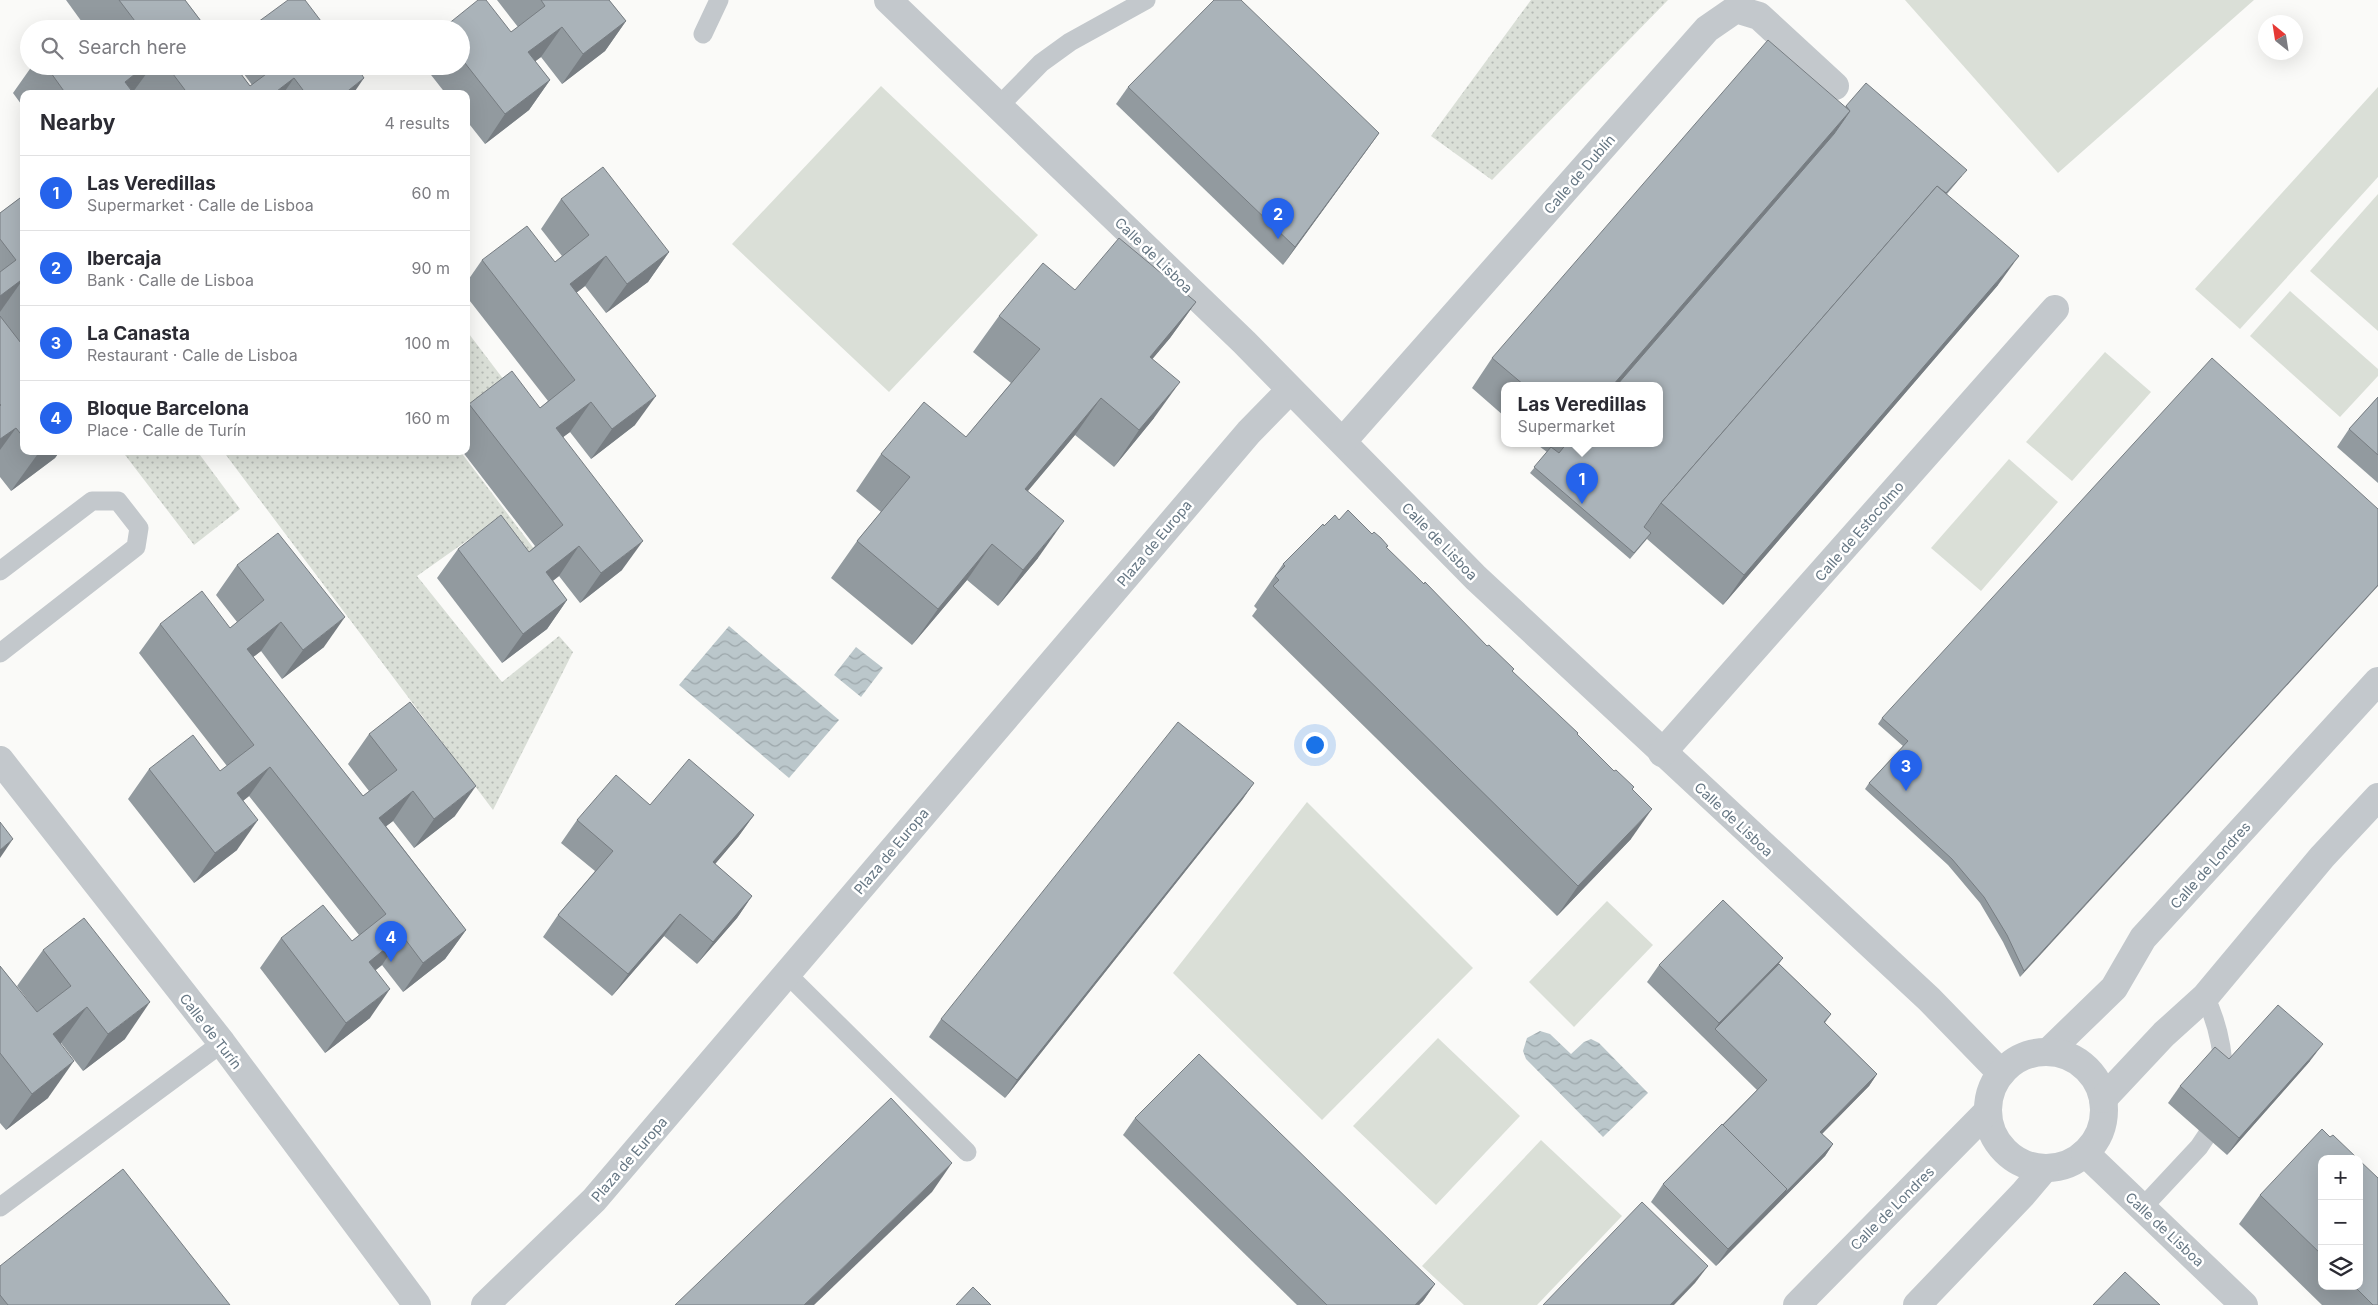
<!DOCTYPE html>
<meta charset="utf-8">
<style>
body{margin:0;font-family:Inter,sans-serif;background:#f2f2f3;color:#2b2b33}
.controls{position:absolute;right:15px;bottom:15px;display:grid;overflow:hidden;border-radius:10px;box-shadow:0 5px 20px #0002}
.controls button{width:45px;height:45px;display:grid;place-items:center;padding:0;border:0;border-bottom:1px solid #e1e1e2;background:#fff;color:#2b2b33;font:25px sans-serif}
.compass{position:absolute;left:2258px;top:15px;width:45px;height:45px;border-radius:50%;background:#fff;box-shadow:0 5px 20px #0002;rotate:330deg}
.you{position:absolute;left:1314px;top:744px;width:18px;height:18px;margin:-12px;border:4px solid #fff;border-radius:50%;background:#1a73e8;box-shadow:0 0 0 8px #1a73e833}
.badge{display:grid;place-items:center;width:32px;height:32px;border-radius:50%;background:#2563eb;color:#fff;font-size:16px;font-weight:700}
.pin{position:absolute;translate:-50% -41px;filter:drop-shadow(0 1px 2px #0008)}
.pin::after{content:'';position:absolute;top:26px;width:18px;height:15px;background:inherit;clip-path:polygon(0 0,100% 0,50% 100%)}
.popup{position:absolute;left:1501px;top:382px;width:162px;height:65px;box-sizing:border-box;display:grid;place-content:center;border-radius:10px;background:#fff;filter:drop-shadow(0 1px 4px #0005);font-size:16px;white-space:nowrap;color:#7c7c81}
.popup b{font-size:19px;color:#2b2b33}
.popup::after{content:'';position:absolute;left:50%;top:100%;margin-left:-10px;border:10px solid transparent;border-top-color:#fff}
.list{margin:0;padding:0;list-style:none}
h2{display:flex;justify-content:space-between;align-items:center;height:65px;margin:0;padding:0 20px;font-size:21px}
h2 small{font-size:16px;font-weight:400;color:#7c7c81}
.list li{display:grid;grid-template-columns:32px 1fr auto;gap:15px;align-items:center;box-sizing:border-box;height:75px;padding:0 20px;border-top:1px solid #e1e1e2}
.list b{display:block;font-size:19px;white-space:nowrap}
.list p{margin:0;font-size:16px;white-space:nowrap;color:#7c7c81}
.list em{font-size:16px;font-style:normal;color:#7c7c81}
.icon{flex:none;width:28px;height:28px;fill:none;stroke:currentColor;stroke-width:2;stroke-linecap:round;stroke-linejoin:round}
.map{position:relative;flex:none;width:2378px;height:1305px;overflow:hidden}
.search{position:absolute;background:#fff;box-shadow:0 5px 20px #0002;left:20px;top:20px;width:450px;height:55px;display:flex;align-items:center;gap:12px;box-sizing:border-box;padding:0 18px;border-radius:28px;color:#7c7c81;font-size:19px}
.panel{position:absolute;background:#fff;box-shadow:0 5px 20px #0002;left:20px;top:90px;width:450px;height:365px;border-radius:10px}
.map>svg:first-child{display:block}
</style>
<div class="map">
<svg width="2378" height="1305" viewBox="0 0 2378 1305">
<defs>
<pattern id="green-dots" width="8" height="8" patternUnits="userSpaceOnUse" patternTransform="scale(1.25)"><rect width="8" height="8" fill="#dadfd7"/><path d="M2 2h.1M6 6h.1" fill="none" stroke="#b4b9b4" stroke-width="1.8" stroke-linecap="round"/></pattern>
<pattern id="water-waves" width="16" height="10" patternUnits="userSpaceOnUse" patternTransform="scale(1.25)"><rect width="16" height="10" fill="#bbc7cb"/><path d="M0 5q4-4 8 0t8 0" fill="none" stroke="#9ca6aa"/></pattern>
</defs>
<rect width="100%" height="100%" fill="#fafaf8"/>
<!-- green -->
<g fill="url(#green-dots)">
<polygon points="1531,0 1668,0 1492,180 1431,136"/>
<polygon points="466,330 507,384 466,416"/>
<polygon points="122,451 197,451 240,509 194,545"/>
<polygon points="223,451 460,451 538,554 508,577 475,535 417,576 502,682 559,636 573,652 493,810"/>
</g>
<!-- pitch -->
<g fill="#dadfd7">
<polygon points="1905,0 2254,0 2058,173"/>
<polygon points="881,86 1038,235 889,392 732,244"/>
<polygon points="2378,87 2378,177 2240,329 2195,289"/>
<polygon points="2378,194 2378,331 2310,271"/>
<polygon points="2290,291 2378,369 2378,376 2340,417 2250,336"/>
<polygon points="2105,352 2151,392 2072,481 2026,442"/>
<polygon points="2009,459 2058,502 1981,591 1931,548"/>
<polygon points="1307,802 1473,968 1322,1120 1173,973"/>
<polygon points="1607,901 1653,945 1574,1027 1529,982"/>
<polygon points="1438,1038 1520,1116 1436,1205 1353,1126"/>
<polygon points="1541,1140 1622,1216 1537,1305 1464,1305 1422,1266"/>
</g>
<!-- water -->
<g fill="url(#water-waves)">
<polygon points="729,626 839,720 789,778 679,685"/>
<polygon points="856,647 883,668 861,697 834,675"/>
<polygon points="1540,1031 1550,1034 1571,1054 1584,1042 1591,1039 1599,1043 1648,1093 1603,1137 1526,1059 1523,1051 1527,1038"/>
</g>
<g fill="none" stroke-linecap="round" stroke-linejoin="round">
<!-- lane -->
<g stroke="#c3c8cc" stroke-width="19">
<polyline points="703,34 719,0"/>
<polyline points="999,106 1041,63 1070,42 1146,0"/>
<polyline points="0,571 92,501 118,501 139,528 136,547 0,653"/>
<polyline points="787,974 967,1152"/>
<path d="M2205,997C2218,1023 2223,1048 2224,1078"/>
<polyline points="0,1207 222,1043"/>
<polyline points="2143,1207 2199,1147 2219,1117"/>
</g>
<!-- street -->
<g stroke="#c3c8cc" stroke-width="28">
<polyline points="888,0 1244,342 1476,578 1929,999 2001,1073"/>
<polyline points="1343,441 1707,29 1736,9 1759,16 1835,86"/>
<polyline points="1662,753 2055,309"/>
<polyline points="0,760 222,1043 417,1305"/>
<polyline points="2048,1052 2114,988 2143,938 2378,681"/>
<circle cx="2046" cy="1110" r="58"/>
<polyline points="2103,1099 2164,1034 2205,997 2322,857 2378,797"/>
<polyline points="2085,1153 2244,1305"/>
<polyline points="485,1305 594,1200 1249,432 1290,390"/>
<polyline points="1797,1305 1987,1112"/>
<polyline points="1917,1305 2023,1194 2045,1168"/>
</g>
</g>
<!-- wall -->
<g fill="#929a9f">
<polygon points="66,0 185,0 207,29 87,29"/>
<polygon points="497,0 609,0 626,21 605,51 562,84 541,57 535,61 550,80 529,110 485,144 466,120 466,94 446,94 424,66 461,66 461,29 511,32 518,27"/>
<polygon points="258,22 327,29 253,29"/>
<polygon points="32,66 235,66 250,86 252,85 238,66 356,66 353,94 24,94 24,108 13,93"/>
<polygon points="1128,87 1379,133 1283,265 1116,104"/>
<polygon points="1846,106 1962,176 1947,194 1998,285 1723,605 1647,539 1630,559 1530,473 1547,452 1535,443 1660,443 1660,385 1504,385 1504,416 1472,388 1492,358"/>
<polygon points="24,195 24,451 60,451 55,458 11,491 0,477 0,213"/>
<polygon points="561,199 669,252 648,282 606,313 585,286 576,293 635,425 591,459 570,432 563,437 622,570 580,603 559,576 553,581 567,600 547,629 502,663 437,578 458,549 529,552 535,546 462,451 466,451 466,408 469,404 540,408 548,401 466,296 466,283 482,260 555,262 562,256 541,229"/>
<polygon points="1075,290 1196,302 1170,338 1152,359 1154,418 1114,467 1075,435 1028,491 1038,558 998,606 967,580 912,645 831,578 857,541 881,512 856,491 881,454 966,437 1011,383 973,352 999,316"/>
<polygon points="2378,397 2378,483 2337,447 2349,429"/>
<polygon points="2378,509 2020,977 2003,942 1980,903 1948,865 1865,789 1869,783 1903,746 1878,724 1882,718"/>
<polygon points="1324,526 1372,534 1388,546 1386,548 1632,790 1631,839 1557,916 1252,616 1257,609 1254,606 1283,564"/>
<polygon points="237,565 324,647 282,679 261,651 253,657 363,796 369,791 348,764 369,734 455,816 414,848 393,821 386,826 466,930 445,959 403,992 382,965 376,970 370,1018 325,1053 260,968 281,938 352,941 359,935 249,796 243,801 237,850 194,883 128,799 149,769 220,771 227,766 139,653 160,624 230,628 237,622 216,595"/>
<polygon points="1254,783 1242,800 1005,1098 929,1037 941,1019"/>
<polygon points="650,805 754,815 738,837 715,864 752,896 737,918 697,964 664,936 612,996 543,937 558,915 595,871 561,843 577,820"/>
<polygon points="43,950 125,1039 83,1071 61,1043 48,1098 6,1130 0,1123 0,966 37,1012 17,986"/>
<polygon points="1779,964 1831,1014 1825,1023 1877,1074 1869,1086 1822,1134 1833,1144 1825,1156 1716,1266 1651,1202 1663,1184 1757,1090 1647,982 1659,965"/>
<polygon points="2229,1059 2310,1061 2227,1155 2168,1103 2180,1086"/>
<polygon points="1135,1118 1435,1284 1423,1301 1419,1305 1297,1305 1123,1135"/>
<polygon points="2330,1137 2322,1159 2322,1286 2359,1286 2378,1305 2322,1305 2239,1224 2260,1195"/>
<polygon points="0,1266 230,1305 0,1305"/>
</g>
<!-- shaded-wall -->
<g fill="#777d82">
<polygon points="626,21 605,51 562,84 583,54"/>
<polygon points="562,27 541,57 508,82 528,52"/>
<polygon points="145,66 152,66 133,92 125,82"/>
<polygon points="294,78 283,94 273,94"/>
<polygon points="364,78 353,94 344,94"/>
<polygon points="550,80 529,110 485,144 505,114"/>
<polygon points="1850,111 1830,140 1618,385 1613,385"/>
<polygon points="1379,133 1367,150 1283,265 1295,247"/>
<polygon points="669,252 648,282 606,313 627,284"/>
<polygon points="606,256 585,286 549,314 570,284"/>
<polygon points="2019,256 1998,285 1723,605 1744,575"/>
<polygon points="24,278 0,312 0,296"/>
<polygon points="1196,302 1170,338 1124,393 1150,357"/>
<polygon points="1180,382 1154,418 1114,467 1139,430"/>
<polygon points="656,396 635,425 591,459 612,429"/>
<polygon points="1101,398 1075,435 999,525 1025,489"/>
<polygon points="591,402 570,432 535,458 556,428"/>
<polygon points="16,428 0,450 0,439"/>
<polygon points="41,451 60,451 55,458 11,491 37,455"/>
<polygon points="1064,521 1038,558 998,606 1023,570"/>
<polygon points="643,541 622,570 580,603 601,573"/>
<polygon points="992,544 967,580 912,645 938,609"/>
<polygon points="579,546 559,576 525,601 546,572"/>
<polygon points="2378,585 2378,586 2020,977 2024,971"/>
<polygon points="567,600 547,629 502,663 523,634"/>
<polygon points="345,617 324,647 282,679 303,650"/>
<polygon points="281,622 261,651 226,678 247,649"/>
<polygon points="270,767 249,796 216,822 237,793"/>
<polygon points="1254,783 1242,800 1005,1098 1017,1080"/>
<polygon points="476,786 455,816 414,848 434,819"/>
<polygon points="413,791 393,821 358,848 379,818"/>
<polygon points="1652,809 1631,839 1557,916 1578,886"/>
<polygon points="754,815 738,837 698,884 713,862"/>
<polygon points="258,820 237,850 194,883 215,853"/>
<polygon points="13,839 0,858 0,850"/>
<polygon points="752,896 737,918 697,964 713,942"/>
<polygon points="680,914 664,936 612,996 628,974"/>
<polygon points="466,930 445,959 403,992 423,963"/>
<polygon points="402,935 382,965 348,991 369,962"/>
<polygon points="1783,958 1771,975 1715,1029 1719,1023"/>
<polygon points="390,989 370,1018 325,1053 346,1023"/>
<polygon points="150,1002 125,1039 83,1071 108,1034"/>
<polygon points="87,1007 61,1043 27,1071 53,1034"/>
<polygon points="2323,1044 2310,1061 2227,1155 2239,1138"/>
<polygon points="74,1061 48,1098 6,1130 32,1094"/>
<polygon points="1877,1074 1869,1086 1812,1144 1820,1132"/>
<polygon points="1833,1144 1825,1156 1716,1266 1728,1249 1787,1189"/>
<polygon points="952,1163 932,1192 814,1305 804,1305"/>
<polygon points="1708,1266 1695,1283 1674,1305 1670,1305"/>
<polygon points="1435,1284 1423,1301 1419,1305 1415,1305"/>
</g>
<!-- building -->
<g fill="#aab3b9" stroke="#777d82">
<polygon points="119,0 185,0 207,29 141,29"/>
<polygon points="288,0 305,0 327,29 263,29 258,22"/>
<polygon points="478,0 486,0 511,32 545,6 541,0 609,0 626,21 583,54 562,27 528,52 550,80 505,114 461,58 461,29 442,29"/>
<polygon points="1214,0 1241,0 1379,133 1295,247 1128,87"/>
<polygon points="82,24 86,29 75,29"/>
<polygon points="1768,40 1850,111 1613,385 1524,385 1492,358"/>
<polygon points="46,66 145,66 125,82 134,94 66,94"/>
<polygon points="167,66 235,66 250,86 277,66 356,66 364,78 344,94 306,94 294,78 273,94 188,94"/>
<polygon points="1866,83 1967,170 1946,193 1937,186 1661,503 1644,527 1651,533 1634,553 1534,467 1551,447 1559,453 1567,443 1660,443 1660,385 1617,385 1834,134 1850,111 1846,106"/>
<polygon points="603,167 669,252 627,284 606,256 570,284 656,396 612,429 591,402 556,428 643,541 601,573 579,546 546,572 567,600 523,634 458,549 501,515 529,552 563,525 469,404 512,371 540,408 575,380 482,260 527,226 555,262 589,235 561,199"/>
<polygon points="1937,186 2019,256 1744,575 1661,503"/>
<polygon points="24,195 24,278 0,296 0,272 16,260 0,239 0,213"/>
<polygon points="1119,238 1196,302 1150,357 1180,382 1139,430 1101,398 1025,489 1064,521 1023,570 992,544 938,609 857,541 910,477 881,454 924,402 966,437 1040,349 999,316 1043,263 1075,290"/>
<polygon points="0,316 24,347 24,438 16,428 0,439 0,406 1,405 0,404"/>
<polygon points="2212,358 2378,509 2378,585 2024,971 2007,935 1984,897 1952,859 1869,783 1908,741 1882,718"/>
<polygon points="2378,397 2378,455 2349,429"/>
<polygon points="34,451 41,451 37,455"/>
<polygon points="1348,510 1372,534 1374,532 1381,538 1388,546 1386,547 1424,584 1425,582 1487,646 1489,645 1514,669 1512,671 1578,733 1577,734 1614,771 1616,770 1634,787 1632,789 1652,809 1578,886 1273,586 1279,580 1275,576 1285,566 1283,564 1323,524 1324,526 1335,515 1339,520"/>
<polygon points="278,533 345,617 303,650 281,622 247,649 363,796 397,770 369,734 410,702 476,786 434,819 413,791 379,818 466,930 423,963 402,935 369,962 390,989 346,1023 281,938 323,905 352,941 386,914 270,767 237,793 258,820 215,853 149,769 193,735 220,771 254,745 160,624 202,591 230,628 264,600 237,565"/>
<polygon points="1178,722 1254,783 1017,1080 941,1019"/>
<polygon points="689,759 754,815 713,862 752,896 713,942 680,914 628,974 558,915 613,851 577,820 616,775 650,805"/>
<polygon points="0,822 13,839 0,850"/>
<polygon points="1723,900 1783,958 1719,1023 1659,965"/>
<polygon points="84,918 150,1002 108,1034 87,1007 53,1034 74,1061 32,1094 0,1053 0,966 37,1012 71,986 43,950"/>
<polygon points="1779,964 1831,1014 1824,1022 1877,1074 1820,1132 1833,1144 1784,1194 1787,1189 1723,1125 1767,1080 1715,1029"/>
<polygon points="2278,1005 2323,1044 2239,1138 2180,1086 2215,1047 2229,1059"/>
<polygon points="1199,1054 1435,1284 1415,1305 1327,1305 1135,1118"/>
<polygon points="891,1098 952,1163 804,1305 675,1305"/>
<polygon points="1722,1124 1787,1189 1728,1249 1663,1184"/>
<polygon points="2322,1129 2330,1137 2333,1135 2358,1159 2322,1159 2322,1255 2260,1195"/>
<polygon points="2359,1160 2378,1178 2378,1305 2373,1305 2354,1286 2359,1286"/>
<polygon points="123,1169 230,1305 8,1305 0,1295 0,1266"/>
<polygon points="1642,1202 1708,1266 1670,1305 1543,1305"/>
<polygon points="2125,1272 2160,1305 2093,1305"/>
<polygon points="973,1287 991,1305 956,1305"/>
</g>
<g text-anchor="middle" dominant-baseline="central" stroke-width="5" stroke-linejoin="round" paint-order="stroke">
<!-- street labels -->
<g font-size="14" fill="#657683" stroke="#fff">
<text transform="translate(1579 174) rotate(-49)">Calle de Dublín</text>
<text transform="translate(1154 255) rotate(44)">Calle de Lisboa</text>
<text transform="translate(1859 531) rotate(-49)">Calle de Estocolmo</text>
<text transform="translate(1440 541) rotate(46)">Calle de Lisboa</text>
<text transform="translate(1154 543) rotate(-50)">Plaza de Europa</text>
<text transform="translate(1734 819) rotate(43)">Calle de Lisboa</text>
<text transform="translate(891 851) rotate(-50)">Plaza de Europa</text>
<text transform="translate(2210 865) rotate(-48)">Calle de Londres</text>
<text transform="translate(211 1031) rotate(52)">Calle de Turín</text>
<text transform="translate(629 1159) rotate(-49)">Plaza de Europa</text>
<text transform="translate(1892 1208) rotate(-45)">Calle de Londres</text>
<text transform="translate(2165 1229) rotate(43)">Calle de Lisboa</text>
</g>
</g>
</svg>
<div class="controls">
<button>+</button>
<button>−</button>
<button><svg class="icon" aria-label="layers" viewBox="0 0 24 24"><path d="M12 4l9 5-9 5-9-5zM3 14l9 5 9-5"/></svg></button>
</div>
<svg class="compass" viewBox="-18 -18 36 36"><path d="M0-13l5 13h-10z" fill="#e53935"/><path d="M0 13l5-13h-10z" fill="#7c7c81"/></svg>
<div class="you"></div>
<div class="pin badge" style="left:1582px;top:504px">1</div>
<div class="popup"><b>Las Veredillas</b>Supermarket</div>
<div class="pin badge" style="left:1278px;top:239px">2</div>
<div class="pin badge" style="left:1906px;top:791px">3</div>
<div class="pin badge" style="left:391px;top:962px">4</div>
<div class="search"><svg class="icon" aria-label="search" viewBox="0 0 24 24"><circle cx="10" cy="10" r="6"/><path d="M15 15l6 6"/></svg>Search here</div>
<section class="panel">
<h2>Nearby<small>4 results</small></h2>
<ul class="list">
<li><span class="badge">1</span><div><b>Las Veredillas</b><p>Supermarket · Calle de Lisboa</p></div><em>60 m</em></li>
<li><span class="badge">2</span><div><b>Ibercaja</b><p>Bank · Calle de Lisboa</p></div><em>90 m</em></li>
<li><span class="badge">3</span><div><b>La Canasta</b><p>Restaurant · Calle de Lisboa</p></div><em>100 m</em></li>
<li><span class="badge">4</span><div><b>Bloque Barcelona</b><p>Place · Calle de Turín</p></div><em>160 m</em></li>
</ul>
</section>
</div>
